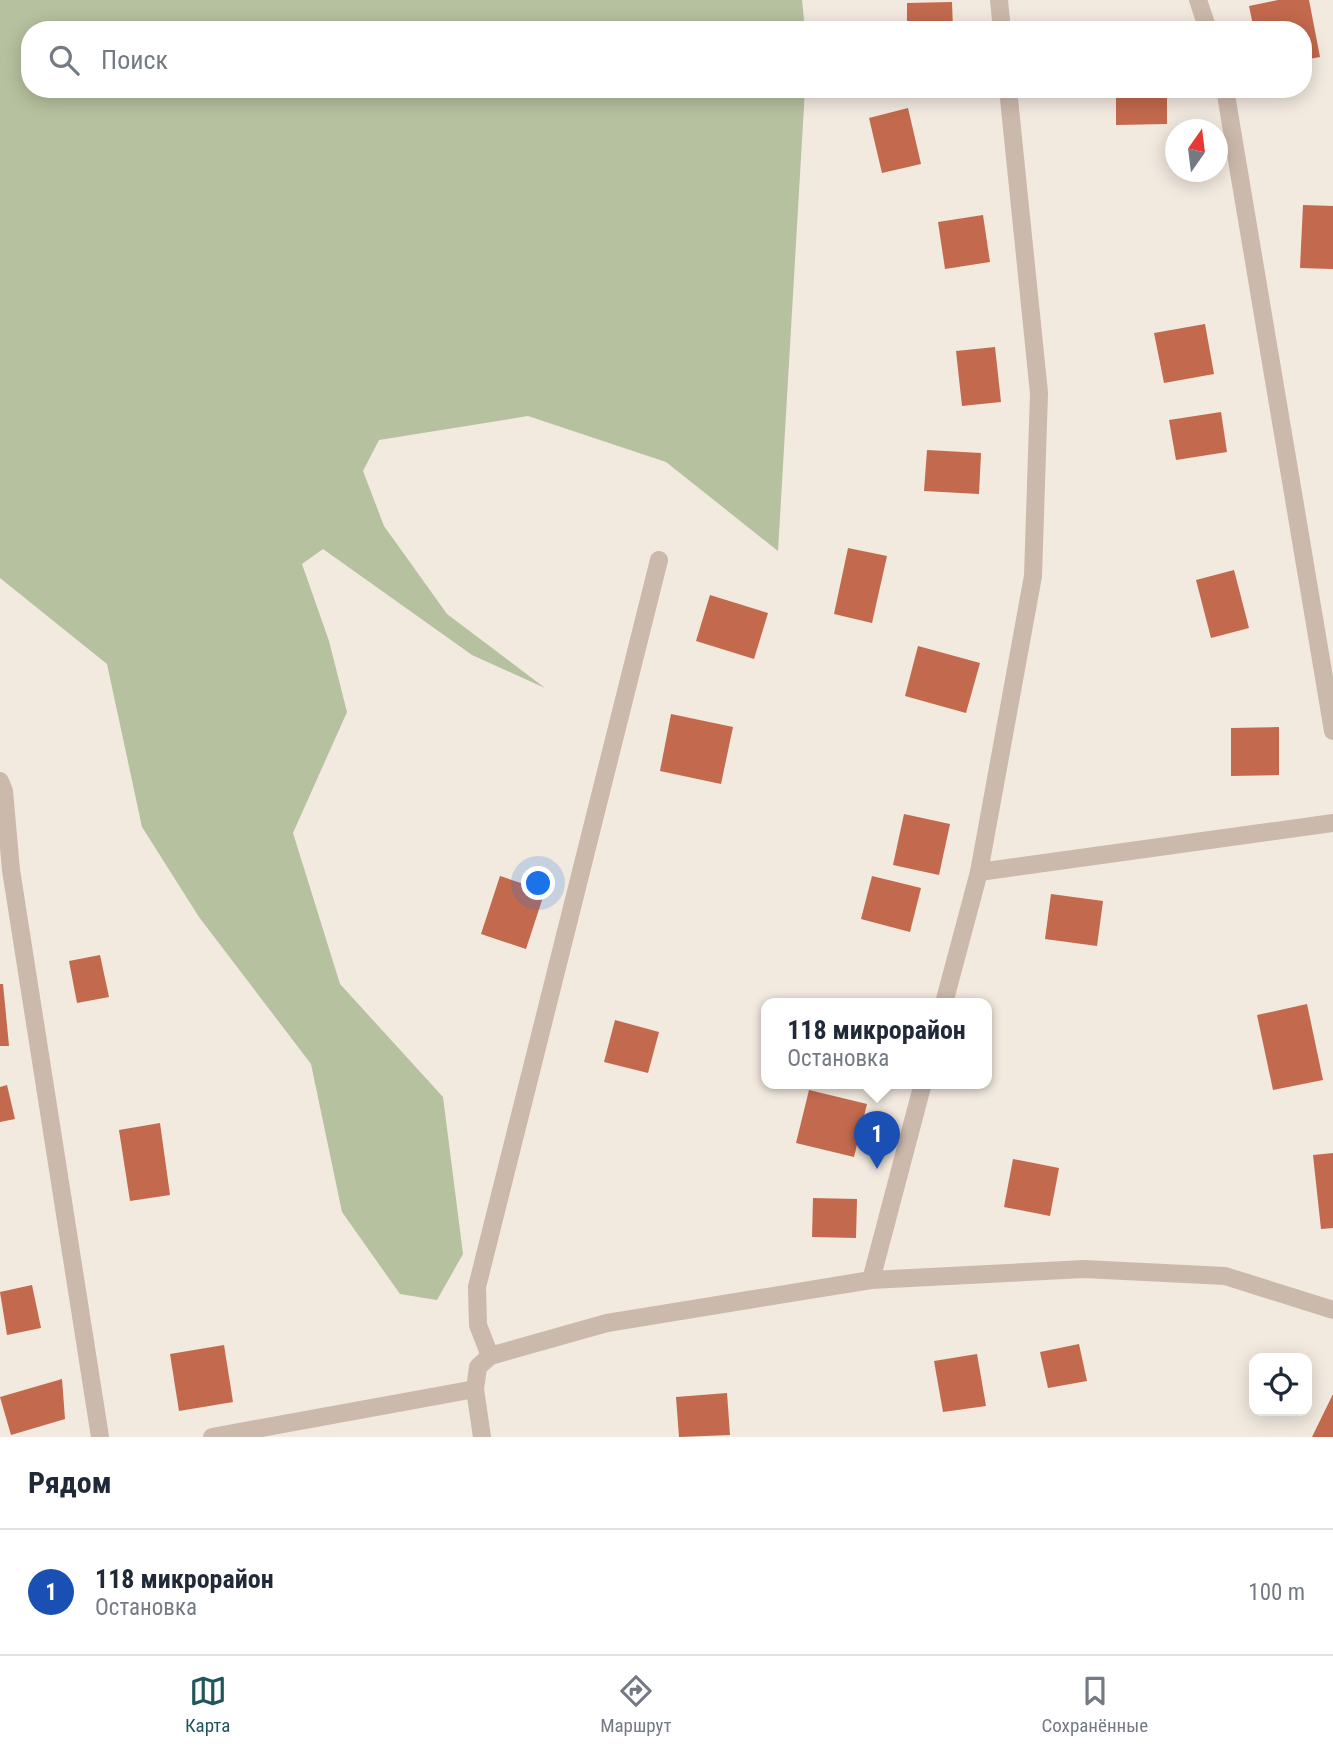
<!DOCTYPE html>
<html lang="ru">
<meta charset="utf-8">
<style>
body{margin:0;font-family:"Roboto Condensed",sans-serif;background:#f6f6f7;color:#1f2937}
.controls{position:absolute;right:21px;bottom:21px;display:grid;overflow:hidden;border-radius:14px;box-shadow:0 4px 18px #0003}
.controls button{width:63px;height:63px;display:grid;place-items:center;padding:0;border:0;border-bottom:2px solid #e0e1e3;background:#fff;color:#1f2937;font:35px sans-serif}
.compass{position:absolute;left:1165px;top:119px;width:63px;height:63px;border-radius:50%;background:#fff;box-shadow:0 4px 18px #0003;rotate:14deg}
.you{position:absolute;left:539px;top:884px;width:24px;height:24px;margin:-18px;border:5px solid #fff;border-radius:50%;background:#1a73e8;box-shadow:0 0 0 10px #1a73e833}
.badge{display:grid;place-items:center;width:46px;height:46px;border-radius:50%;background:#205659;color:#fff;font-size:23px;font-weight:700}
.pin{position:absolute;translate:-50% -58px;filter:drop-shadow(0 2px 4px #0008)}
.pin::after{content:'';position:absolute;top:37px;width:24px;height:21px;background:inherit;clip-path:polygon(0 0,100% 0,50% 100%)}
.popup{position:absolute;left:761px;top:998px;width:231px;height:91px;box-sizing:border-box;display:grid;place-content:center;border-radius:14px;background:#fff;filter:drop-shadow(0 2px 5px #0005);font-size:23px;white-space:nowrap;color:#747a83}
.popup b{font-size:26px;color:#1f2937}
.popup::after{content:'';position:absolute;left:50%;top:100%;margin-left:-14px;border:14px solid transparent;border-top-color:#fff}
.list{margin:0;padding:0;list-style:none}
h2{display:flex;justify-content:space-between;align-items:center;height:91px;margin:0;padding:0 28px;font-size:30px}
h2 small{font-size:23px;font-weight:400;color:#747a83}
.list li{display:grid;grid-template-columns:46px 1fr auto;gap:21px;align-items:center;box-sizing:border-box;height:126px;padding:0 28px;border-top:2px solid #e0e1e3}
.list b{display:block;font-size:26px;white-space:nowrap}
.list p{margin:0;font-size:23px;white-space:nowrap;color:#747a83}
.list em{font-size:23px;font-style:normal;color:#747a83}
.icon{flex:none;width:38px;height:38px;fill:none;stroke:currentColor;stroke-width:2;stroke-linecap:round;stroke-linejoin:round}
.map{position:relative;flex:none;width:1333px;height:1437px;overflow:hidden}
.search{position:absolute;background:#fff;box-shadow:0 4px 18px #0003;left:21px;right:21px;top:21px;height:77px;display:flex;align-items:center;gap:18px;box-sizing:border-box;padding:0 24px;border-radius:28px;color:#747a83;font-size:26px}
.sheet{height:217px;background:#fff}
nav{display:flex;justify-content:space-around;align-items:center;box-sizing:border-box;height:98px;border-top:2px solid #e0e1e3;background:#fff;font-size:19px;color:#747a83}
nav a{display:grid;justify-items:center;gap:4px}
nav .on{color:#205659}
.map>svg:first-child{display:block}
</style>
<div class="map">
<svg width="1333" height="1437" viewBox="0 0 1333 1437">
<rect width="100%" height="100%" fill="#f2e9df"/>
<!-- green -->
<polygon fill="#b6c19f" points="0,0 802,0 805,30 30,30 30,89 805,89 778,551 666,462 528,416 379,440 363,471 384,526 447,614 545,688 472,655 323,549 302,564 329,641 347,712 293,833 340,984 443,1097 463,1254 437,1300 400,1294 342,1212 311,1064 199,917 142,827 107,664 0,578"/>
<!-- building -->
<g fill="#c3694d">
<polygon points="1278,0 1309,0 1320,57 1303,60 1303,30 1254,30 1249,6"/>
<polygon points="952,2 953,30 907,30 907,3"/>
<polygon points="1116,89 1167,89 1167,124 1116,125"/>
<polygon points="908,108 921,164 882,173 869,118"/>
<polygon points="1303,205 1333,206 1333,269 1300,268"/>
<polygon points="983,215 990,262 945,269 938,222"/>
<polygon points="1205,324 1214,374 1164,383 1154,333"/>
<polygon points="995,347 1001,402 962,406 956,351"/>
<polygon points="1221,412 1227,452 1176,460 1169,420"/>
<polygon points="927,450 981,453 979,494 924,491"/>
<polygon points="848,548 887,556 872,623 834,614"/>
<polygon points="1234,570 1249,628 1211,638 1196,580"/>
<polygon points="710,595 768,613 754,659 696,641"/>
<polygon points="918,646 980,663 966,713 905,696"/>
<polygon points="671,714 733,727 721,784 660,771"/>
<polygon points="1279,727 1279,775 1231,776 1231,728"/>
<polygon points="904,814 950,824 939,875 893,865"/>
<polygon points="500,876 545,891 526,949 481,934"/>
<polygon points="872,876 921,888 910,932 861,919"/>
<polygon points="1051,894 1103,901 1097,946 1045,939"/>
<polygon points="100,955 109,997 77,1003 69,961"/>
<polygon points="0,984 3,984 9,1046 0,1046"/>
<polygon points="1307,1004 1323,1080 1273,1090 1257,1015"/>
<polygon points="615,1020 659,1032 648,1073 604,1062"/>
<polygon points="7,1085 15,1119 0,1122 0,1087"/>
<polygon points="809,1090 867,1104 854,1157 796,1143"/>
<polygon points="160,1123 170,1195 130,1201 119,1130"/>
<polygon points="1333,1153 1333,1228 1321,1229 1313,1155"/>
<polygon points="1013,1159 1059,1168 1050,1216 1004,1207"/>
<polygon points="813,1198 857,1199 856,1238 812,1237"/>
<polygon points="32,1285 41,1328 7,1335 0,1292"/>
<polygon points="1079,1344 1087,1381 1048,1388 1040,1352"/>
<polygon points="224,1345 233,1402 179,1411 170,1354"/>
<polygon points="977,1354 986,1406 943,1412 934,1361"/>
<polygon points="62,1379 65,1419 11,1435 0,1397"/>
<polygon points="727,1393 730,1435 679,1437 676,1397"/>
<polygon points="1333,1394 1333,1437 1312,1437"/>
</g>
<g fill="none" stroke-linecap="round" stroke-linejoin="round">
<!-- minor -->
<g stroke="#cbb9ab" stroke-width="18">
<polyline points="999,0 1002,30"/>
<polyline points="1198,0 1208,30"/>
<polyline points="1225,89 1333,731"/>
<polyline points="0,781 4,791 11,870 100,1437"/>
<polyline points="979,872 1333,823"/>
<polyline points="944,1003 979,872 1033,576 1039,393 1008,89"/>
<polyline points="871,1280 923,1083"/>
<polyline points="490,1356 478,1325 477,1287 659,560"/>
<polyline points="212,1437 475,1389"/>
<polyline points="482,1437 475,1389 478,1367 490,1356 607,1323 871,1280 1084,1269 1225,1276 1333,1310"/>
</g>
</g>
</svg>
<div class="controls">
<button><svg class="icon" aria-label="locate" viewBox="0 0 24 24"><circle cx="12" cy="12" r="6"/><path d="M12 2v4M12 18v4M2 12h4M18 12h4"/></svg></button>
</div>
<svg class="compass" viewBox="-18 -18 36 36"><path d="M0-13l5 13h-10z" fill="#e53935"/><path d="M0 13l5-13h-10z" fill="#747a83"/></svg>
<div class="you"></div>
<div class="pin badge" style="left:877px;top:1169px;background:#1a4fb4">1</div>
<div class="popup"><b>118 микрорайон</b>Остановка</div>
<div class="search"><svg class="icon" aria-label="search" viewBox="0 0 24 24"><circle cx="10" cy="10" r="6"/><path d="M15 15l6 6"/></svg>Поиск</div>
</div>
<section class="sheet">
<h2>Рядом<small></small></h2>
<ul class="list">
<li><span class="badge" style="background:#1a4fb4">1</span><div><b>118 микрорайон</b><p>Остановка</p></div><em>100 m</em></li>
</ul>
</section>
<nav>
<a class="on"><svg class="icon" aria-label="map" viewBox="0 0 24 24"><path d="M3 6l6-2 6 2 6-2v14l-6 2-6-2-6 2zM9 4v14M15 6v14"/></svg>Карта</a>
<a><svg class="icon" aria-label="directions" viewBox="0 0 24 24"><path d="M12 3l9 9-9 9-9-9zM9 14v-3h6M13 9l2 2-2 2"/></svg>Маршрут</a>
<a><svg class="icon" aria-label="saved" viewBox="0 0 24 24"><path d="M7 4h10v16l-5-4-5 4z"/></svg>Сохранённые</a>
</nav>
